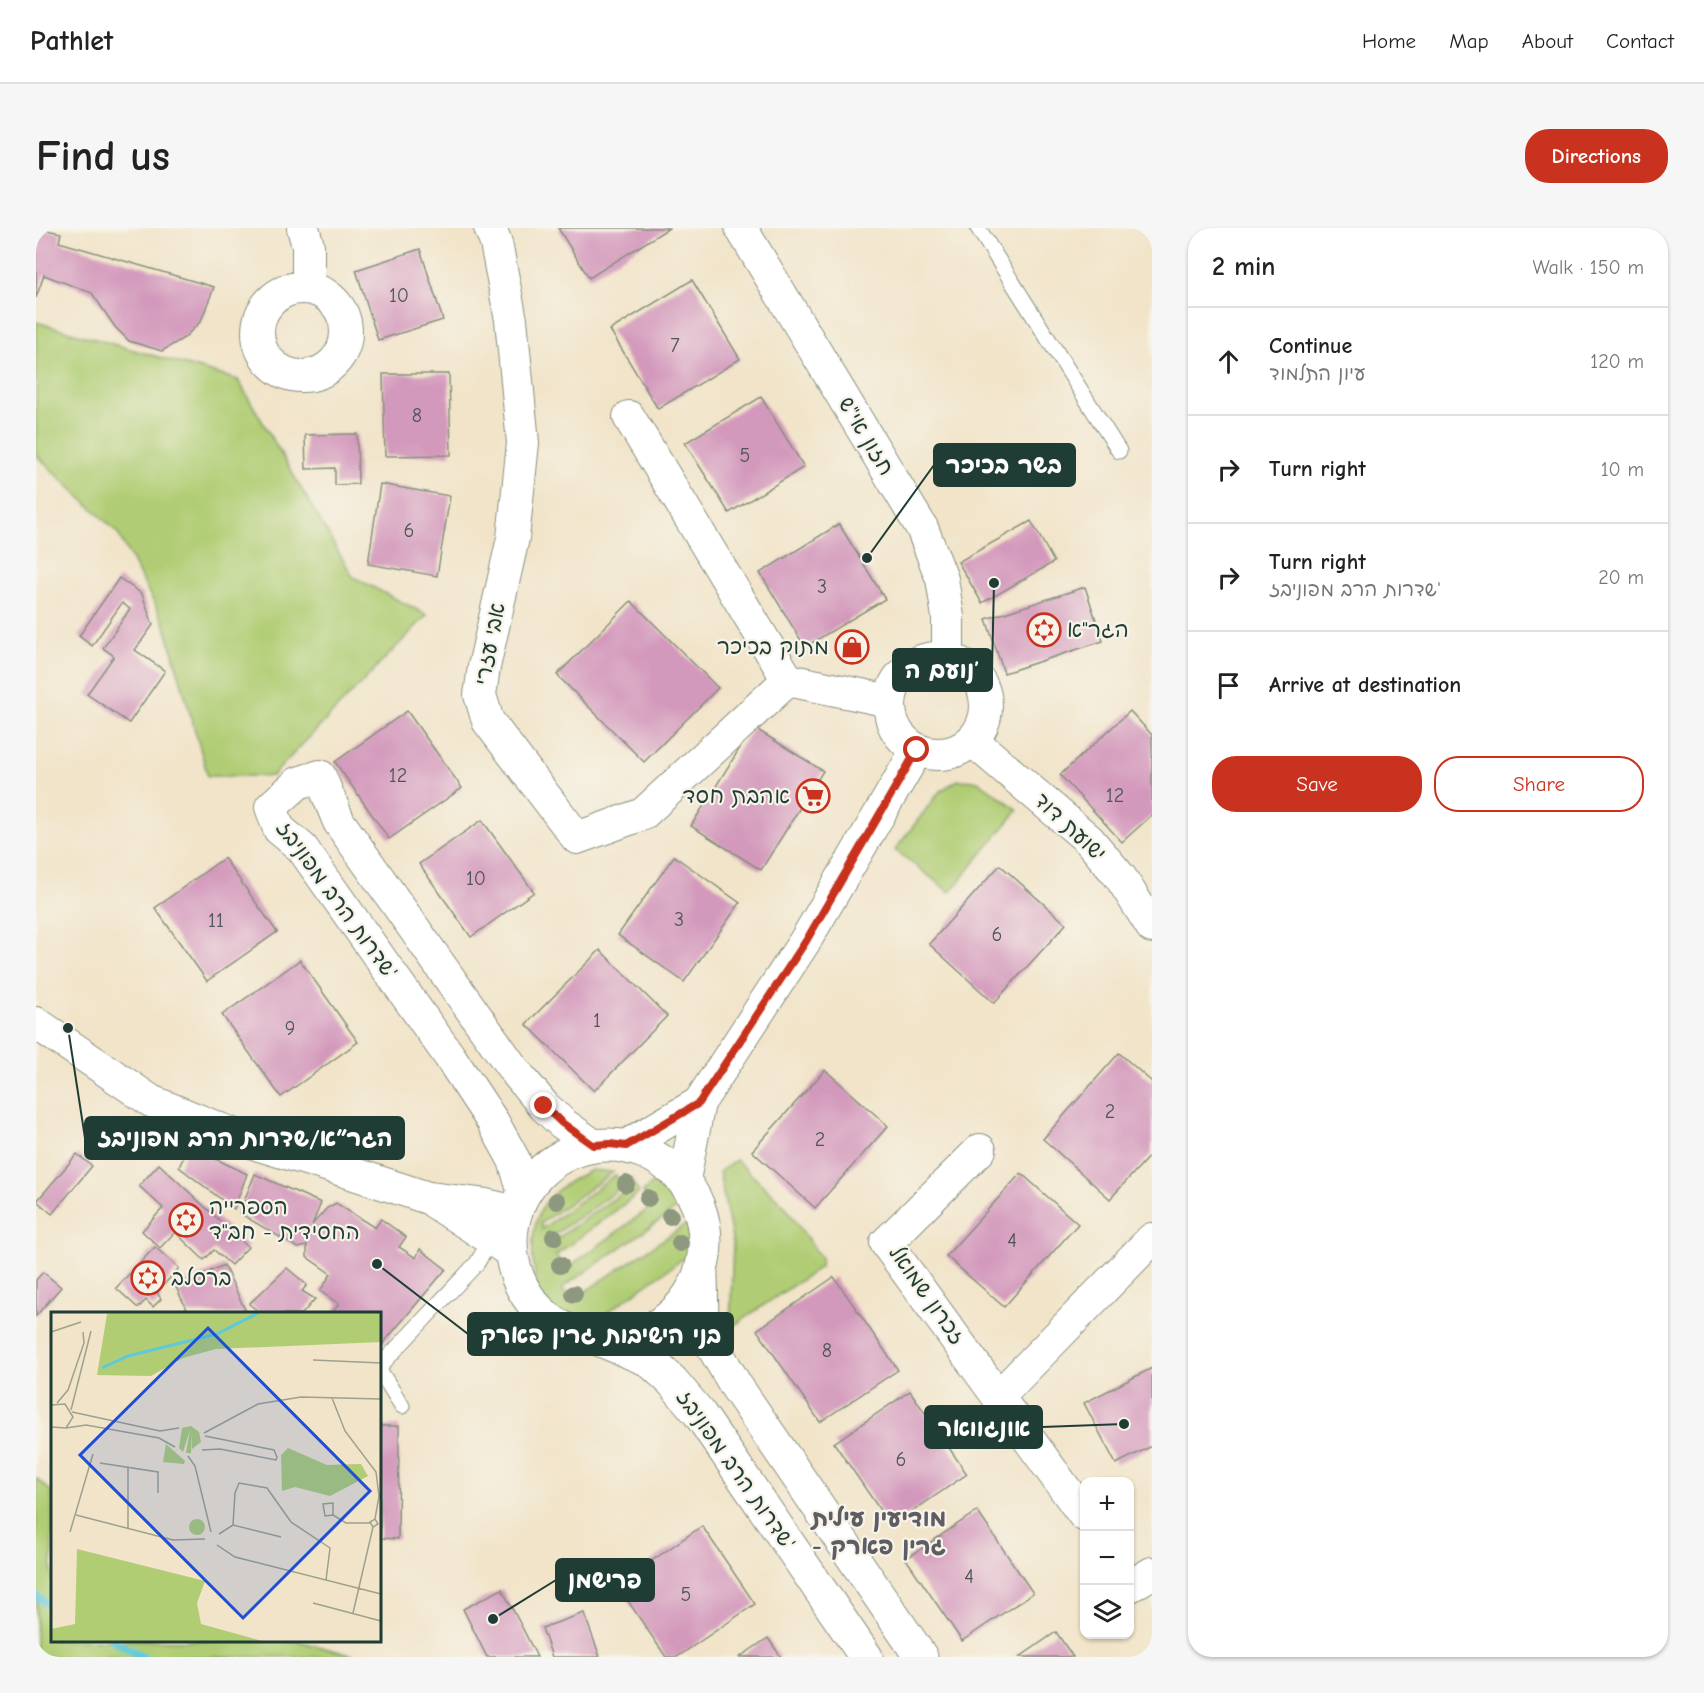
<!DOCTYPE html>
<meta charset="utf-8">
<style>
body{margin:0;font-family:"Comic Neue","Playpen Sans Hebrew",sans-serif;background:#f6f6f6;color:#222}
.controls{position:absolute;right:18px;bottom:18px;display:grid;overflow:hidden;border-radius:12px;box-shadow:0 2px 4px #0004}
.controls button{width:54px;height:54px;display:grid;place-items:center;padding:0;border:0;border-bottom:2px solid #e0e0e0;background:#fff;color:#222;font:30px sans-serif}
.stop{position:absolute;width:18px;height:18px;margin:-14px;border:4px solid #c8321e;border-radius:50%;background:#fff}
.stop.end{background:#c8321e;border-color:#fff;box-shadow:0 2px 6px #0008}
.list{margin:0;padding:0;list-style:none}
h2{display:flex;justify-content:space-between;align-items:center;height:78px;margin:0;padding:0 24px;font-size:26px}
h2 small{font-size:20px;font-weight:400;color:#767676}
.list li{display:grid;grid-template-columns:39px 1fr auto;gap:18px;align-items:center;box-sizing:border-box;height:108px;padding:0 24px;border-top:2px solid #e0e0e0}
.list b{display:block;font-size:22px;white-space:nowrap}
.list p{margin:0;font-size:20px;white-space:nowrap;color:#767676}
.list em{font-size:20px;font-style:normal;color:#767676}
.actions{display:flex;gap:12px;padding:18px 24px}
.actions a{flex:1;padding:14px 0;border:2px solid #c8321e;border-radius:24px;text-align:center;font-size:21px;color:#c8321e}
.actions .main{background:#c8321e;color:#fff}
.icon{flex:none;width:33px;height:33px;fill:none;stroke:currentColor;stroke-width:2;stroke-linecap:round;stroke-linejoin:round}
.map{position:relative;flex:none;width:1116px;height:1429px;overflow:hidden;border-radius:24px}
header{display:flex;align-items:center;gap:36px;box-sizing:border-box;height:84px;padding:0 30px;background:#fff;border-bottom:2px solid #e0e0e0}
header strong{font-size:28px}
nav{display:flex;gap:33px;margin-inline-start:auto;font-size:21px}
.intro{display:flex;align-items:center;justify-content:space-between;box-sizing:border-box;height:144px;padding:0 36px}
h1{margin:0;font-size:42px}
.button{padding:15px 27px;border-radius:24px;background:#c8321e;color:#fff;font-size:21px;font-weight:700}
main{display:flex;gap:36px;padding:0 36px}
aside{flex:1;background:#fff;border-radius:24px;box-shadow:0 2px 4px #0004}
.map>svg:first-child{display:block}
</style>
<header>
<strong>Pathlet</strong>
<nav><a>Home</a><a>Map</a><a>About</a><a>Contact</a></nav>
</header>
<div class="intro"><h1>Find us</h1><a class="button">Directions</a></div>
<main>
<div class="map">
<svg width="1116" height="1429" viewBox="0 0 1116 1429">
<rect width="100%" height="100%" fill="#f7f3e8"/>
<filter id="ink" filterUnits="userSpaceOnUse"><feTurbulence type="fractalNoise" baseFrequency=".0167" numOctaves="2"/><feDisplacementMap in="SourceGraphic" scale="12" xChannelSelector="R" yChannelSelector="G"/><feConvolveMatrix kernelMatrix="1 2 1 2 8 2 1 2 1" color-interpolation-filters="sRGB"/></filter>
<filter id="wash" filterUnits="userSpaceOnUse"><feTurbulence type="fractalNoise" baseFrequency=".008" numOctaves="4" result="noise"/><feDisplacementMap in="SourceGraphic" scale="24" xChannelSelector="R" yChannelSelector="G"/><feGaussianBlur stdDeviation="1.35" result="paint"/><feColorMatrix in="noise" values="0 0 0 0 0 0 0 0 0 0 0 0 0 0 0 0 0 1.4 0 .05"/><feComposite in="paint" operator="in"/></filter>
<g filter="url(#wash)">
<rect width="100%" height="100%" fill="#f1e4c9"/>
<!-- green -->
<g fill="#b0cd74" stroke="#688554" stroke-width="1.5">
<polygon points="0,94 202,152 317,349 391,387 236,548 172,548 128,394 81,304 0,227"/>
<polygon points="922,552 942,553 982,582 914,664 859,622 904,563"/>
<polygon points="700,932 748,977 785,1030 784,1039 694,1100 697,1015 683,944"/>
<path d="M555,942L577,944L505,995L506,1001L579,947L589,957L512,1011L514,1015L593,960L595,951L603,965L520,1027L529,1042L616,978L607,964L622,950L646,977L526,1060L535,1073L652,995L655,1025L552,1098C535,1091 516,1084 505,1068C499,1059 498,1043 497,1032C494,981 511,964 555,942Z"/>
<polygon points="0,1250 16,1264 16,1412 262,1413 323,1429 0,1429"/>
</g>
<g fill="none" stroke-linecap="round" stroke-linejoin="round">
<!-- stream -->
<g stroke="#5fc9d9" stroke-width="8">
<polyline points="0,1368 16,1378"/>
<polyline points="77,1412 108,1429"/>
</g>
</g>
<g id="blocks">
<!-- building -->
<g fill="#d399bc">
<polygon points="0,0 25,5 23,14 178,59 165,93 148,110 126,123 93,113 79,99 56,65 8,47 0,70"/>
<polygon points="522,0 633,0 553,50"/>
<polygon points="384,21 407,92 342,112 320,42"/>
<polygon points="656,52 704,131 622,181 574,102"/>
<polygon points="347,146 413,146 415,227 349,228"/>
<polygon points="725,169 768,239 693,285 649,215"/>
<polygon points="321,206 322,256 299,257 299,240 270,241 269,207"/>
<polygon points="344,256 414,268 401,348 332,336"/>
<polygon points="995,293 1018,334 946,375 922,334"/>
<polygon points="803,296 849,371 769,419 724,345"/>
<polygon points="83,350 106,366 117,397 99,422 129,443 93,495 51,466 78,428 67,420 94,381 86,375 56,418 43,408"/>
<polygon points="1049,359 1067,413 968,445 950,391"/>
<polygon points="595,373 682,460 608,534 521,447"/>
<polygon points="371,483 426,560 353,611 299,534"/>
<polygon points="1094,483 1116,507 1116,587 1086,614 1024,547"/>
<polygon points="717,499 787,543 725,642 655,598"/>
<polygon points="446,592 498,664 435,709 383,636"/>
<polygon points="638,628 704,675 648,754 582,707"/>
<polygon points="188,630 241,704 171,753 119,680"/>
<polygon points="964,637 1030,696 958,775 893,716"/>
<polygon points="564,722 631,788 558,863 490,796"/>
<polygon points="264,732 322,814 245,869 186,787"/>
<polygon points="1083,825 1116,854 1116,925 1074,971 1007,911"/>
<polygon points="789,842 852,898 779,980 716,923"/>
<polygon points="153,918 211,946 198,981 143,939"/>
<polygon points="41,926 56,938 16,986 1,973"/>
<polygon points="123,936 212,1019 195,1037 178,1022 168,1032 139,1004 124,1020 106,1003 127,980 103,958"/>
<polygon points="985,945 1042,996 968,1079 910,1028"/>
<polygon points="219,946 285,975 276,997 291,980 300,975 339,1000 345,991 370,1009 363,1019 380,1030 384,1021 410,1041 344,1119 344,1086 295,1086 303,1076 284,1063 295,1046 271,1029 271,1018 262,1020 203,985"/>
<polygon points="119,1019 143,1040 121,1064 125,1071 117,1079 110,1072 102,1080 80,1060"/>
<polygon points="188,1037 211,1086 153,1086 140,1059"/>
<polygon points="251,1040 271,1057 266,1063 279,1071 266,1086 226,1086 213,1076"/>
<polygon points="7,1044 25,1059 0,1088 0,1052"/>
<polygon points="798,1049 862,1142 784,1194 721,1102"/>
<polygon points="1116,1140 1116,1218 1080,1236 1048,1175"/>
<polygon points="874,1163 931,1246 855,1298 798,1215"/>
<polygon points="344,1198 363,1198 362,1311 344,1310"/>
<polygon points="941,1283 997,1365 926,1413 870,1331"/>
<polygon points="666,1298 719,1376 641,1429 630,1429 581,1357"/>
<polygon points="466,1361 487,1401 501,1429 451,1429 427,1381"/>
<polygon points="548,1385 564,1429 516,1429 506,1400"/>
<polygon points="1020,1404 1037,1429 984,1429"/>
<polygon points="732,1410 745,1429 704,1429"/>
</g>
</g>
</g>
<g filter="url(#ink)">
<use href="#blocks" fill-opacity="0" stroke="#88907e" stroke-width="1.5"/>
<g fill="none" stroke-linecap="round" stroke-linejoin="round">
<!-- service casing -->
<g stroke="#88907e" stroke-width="17">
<g id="service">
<polyline points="942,0 1083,223"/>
<polyline points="344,1138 441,1035 455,1011"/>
<polyline points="344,1143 366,1178"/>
</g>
</g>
<!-- minor casing -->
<g stroke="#88907e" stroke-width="34">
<g id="minor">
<polyline points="267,0 272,18 272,60"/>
<polyline points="454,0 460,15 475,92 487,215 477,310 448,439 444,467 452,493 541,610 607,586 752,452"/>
<polyline points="705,0 886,300 906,351 912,389 912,431"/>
<circle cx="266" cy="104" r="44"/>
<polyline points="593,189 752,452 854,473"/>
<circle cx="902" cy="478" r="48"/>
<polyline points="937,513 1053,612 1085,650 1116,699"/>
<polyline points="0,795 115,873 223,917 303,941 392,970 450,977 480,984"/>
<polyline points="590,918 663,875"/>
<polyline points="944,922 850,1015 1048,1287"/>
<polyline points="648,952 663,875 769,713 881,522"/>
<polyline points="488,965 478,932 457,894 414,829 266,620 243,601 235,579 262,555 284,548 303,594 478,842 508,878 526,895 557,917"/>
<polyline points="398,974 475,1024"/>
<polyline points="963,1168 1116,1011"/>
<polyline points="1094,1358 1116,1345"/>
</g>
</g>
<!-- tertiary casing -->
<g stroke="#88907e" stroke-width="35">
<g id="tertiary">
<circle cx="572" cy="1014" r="97"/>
<polyline points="665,1047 666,1091 679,1122 700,1158 885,1429"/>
<polyline points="567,1113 613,1132 636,1153 663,1185 830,1429"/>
</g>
</g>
<!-- service -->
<use href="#service" stroke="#fff" stroke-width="15"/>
<!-- minor -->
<use href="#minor" stroke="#fff" stroke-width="32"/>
<!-- tertiary -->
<use href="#tertiary" stroke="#fff" stroke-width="33"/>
</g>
<!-- trees -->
<g fill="#8d987e">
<circle cx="590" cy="956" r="9"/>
<circle cx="612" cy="970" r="9"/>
<circle cx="521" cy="973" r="9"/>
<circle cx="634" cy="988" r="9"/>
<circle cx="518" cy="1009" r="9"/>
<circle cx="644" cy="1015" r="9"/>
<circle cx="524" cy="1037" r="9"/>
<circle cx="538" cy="1066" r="9"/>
</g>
</g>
<g fill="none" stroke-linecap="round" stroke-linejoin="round" filter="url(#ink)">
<!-- route -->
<polyline stroke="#c8321e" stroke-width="8" points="508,878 526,895 557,917 574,916 590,918 663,875 770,713 881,522"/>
</g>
<!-- icons -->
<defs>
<g id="synagogue-ring" transform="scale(1.725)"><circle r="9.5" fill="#f7f3e8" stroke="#c8321e" stroke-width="1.5"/><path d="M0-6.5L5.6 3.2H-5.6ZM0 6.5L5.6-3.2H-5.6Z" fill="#c8321e"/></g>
<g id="shop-ring" transform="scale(1.725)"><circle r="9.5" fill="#f7f3e8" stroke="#c8321e" stroke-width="1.5"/><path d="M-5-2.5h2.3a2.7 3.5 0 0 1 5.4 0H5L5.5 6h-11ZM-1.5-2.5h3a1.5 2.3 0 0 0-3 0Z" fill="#c8321e"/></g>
<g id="supermarket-ring" transform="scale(1.725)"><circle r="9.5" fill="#f7f3e8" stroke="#c8321e" stroke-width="1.5"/><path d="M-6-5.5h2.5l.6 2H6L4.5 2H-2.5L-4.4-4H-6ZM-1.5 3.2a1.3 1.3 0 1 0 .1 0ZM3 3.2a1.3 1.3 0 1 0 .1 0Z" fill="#c8321e"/></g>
</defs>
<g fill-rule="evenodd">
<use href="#synagogue-ring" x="1008" y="402"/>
<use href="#shop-ring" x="816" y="419"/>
<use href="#supermarket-ring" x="777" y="568"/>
<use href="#synagogue-ring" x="150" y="992"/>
<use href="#synagogue-ring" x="112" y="1050"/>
</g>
<g text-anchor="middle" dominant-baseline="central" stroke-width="4.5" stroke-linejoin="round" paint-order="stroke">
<!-- number labels -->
<g font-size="20" fill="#4c5456">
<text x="363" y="67">10</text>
<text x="639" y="117">7</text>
<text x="381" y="187">8</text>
<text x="709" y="227">5</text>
<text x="373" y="302">6</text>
<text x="786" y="358">3</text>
<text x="362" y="547">12</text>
<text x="1079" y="567">12</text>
<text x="440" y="650">10</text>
<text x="643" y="691">3</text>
<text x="180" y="692">11</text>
<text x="961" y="706">6</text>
<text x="561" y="792">1</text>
<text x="254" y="800">9</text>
<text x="1074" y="883">2</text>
<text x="784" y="911">2</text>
<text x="976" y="1012">4</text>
<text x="791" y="1122">8</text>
<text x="865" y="1231">6</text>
<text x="933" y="1348">4</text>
<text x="650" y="1366">5</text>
</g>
<!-- street labels -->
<g font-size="22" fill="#1f3d34" stroke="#f7f3e8">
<text transform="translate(830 208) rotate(59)">חזון אי"ש</text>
<text transform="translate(454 416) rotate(-79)">אבי עזרי</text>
<text transform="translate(1034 599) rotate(43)">ישועת דוד</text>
<text transform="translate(301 672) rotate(54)">שדרות הרב מפוניבז'</text>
<text transform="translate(891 1067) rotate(55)">זכרון שמואל</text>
<text transform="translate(700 1242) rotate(55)">שדרות הרב מפוניבז'</text>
</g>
<!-- poi labels -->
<g font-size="22" fill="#1f3d34" stroke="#f7f3e8" text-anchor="start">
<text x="1031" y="402">הגר"א</text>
<text x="793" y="419" text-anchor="end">מתוק בכיכר</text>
<text x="754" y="568" text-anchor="end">אהבת חסד</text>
<text x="173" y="979">הספרייה<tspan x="173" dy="25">החסידית - חב"ד</tspan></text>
<text x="135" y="1050">ברסלב</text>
</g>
<!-- neighbourhood labels -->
<g font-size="24" font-weight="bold" fill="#5e5d64" stroke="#f7f3e8">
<text x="843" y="1290">מודיעין עילית<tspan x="843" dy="28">- גרין פארק</tspan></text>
</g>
</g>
<!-- overview -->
<g transform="translate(15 1084)">
<rect width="330" height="330" fill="#f1e4c9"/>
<path d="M60,1H330V30L165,37L132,46L100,64L46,63L56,2ZM140,114L148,120L150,130L141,137V120L140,141H135L139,118L132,140L128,136L131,116ZM115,132L134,149L133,152L112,150ZM237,136L276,153L310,152L317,164L279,184L244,175L231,179L230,143ZM138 215a8 8 0 1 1 16 0a8 8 0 1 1-16 0ZM26,237L154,269L146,291L150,312L211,329H0V317L24,312Z" fill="#b0cd74"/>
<path fill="none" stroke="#5fc9d9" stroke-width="3" d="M51,56L77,44L166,22L207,1"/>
<path fill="none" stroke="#9da18d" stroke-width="1.5" d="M0,20L30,10M262,48L330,51M281,86L294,119L325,160L328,184L324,207M6,91L17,78L33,31L32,20M0,93L14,92L22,105L15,116L0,115M20,98L40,19M21,100L109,119L128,116M15,116L35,113L108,126L124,135M153,121L207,92L250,85L330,87M151,138L169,137L225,148L226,145L223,138L154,124M137,144L144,154L160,220M49,151L107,160V181M77,155V216M25,203L122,228L154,227M282,203V191L272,192L274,204L282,203L295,211H319M182,213L184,181L188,171L216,176L240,210L279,236L275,268M19,220L42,142M168,222L182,213L230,225M166,233L184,245L330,282M262,291L330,309M302,301L322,215L327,212L324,207L319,210L322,215"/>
<path fill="#1d4ed8" fill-opacity="0.15" stroke="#1d4ed8" stroke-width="3" d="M157,16L319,179L192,306L29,143Z"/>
<rect width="330" height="330" fill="none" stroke="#1f3d34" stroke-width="3"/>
</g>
<!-- callouts -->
<path fill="none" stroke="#1f3d34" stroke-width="2" d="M831 330L898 237M958 355L956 442M32 800L49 910M341 1036L432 1106M1088 1196L1006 1199M457 1391L520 1352"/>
<g fill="#1f3d34" stroke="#f7f3e8" stroke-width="2">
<circle cx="831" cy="330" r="6"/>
<circle cx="958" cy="355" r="6"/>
<circle cx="32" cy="800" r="6"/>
<circle cx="341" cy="1036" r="6"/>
<circle cx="1088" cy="1196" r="6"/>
<circle cx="457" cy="1391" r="6"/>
</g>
<g fill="#1f3d34" stroke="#1f3d34" stroke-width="2">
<rect x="898" y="216" width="141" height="42" rx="6"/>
<rect x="857" y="421" width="99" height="42" rx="6"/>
<rect x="49" y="889" width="319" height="42" rx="6"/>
<rect x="432" y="1085" width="265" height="42" rx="6"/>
<rect x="889" y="1178" width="117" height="42" rx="6"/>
<rect x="520" y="1331" width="98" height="42" rx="6"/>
</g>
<g font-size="24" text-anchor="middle" font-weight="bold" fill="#fff">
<text x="968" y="245">בשר בכיכר</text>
<text x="906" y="450">נועם ה’</text>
<text x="209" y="918">הגר״א/שדרות הרב מפוניבז</text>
<text x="565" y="1115">בני הישיבות גרין פארק</text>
<text x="948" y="1208">אונגוואר</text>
<text x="569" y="1360">פרישמן</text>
</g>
</svg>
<div class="controls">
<button>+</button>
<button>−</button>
<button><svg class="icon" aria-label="layers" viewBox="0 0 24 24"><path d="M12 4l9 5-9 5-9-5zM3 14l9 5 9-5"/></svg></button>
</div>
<div class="stop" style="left:881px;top:522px"></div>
<div class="stop end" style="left:508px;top:878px"></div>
</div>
<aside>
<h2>2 min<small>Walk · 150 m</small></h2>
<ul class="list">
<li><svg class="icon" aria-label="ahead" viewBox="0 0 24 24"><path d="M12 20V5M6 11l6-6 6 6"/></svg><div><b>Continue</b><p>עיון התלמוד</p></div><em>120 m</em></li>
<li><svg class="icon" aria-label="right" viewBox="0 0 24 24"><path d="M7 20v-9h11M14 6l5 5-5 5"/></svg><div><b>Turn right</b></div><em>10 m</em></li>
<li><svg class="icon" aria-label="right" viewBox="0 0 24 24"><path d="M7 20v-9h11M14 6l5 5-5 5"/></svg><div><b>Turn right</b><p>שדרות הרב מפוניבז'</p></div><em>20 m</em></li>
<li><svg class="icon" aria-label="arrive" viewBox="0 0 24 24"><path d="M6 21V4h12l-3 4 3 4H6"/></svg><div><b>Arrive at destination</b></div></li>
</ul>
<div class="actions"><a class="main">Save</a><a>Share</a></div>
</aside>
</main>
